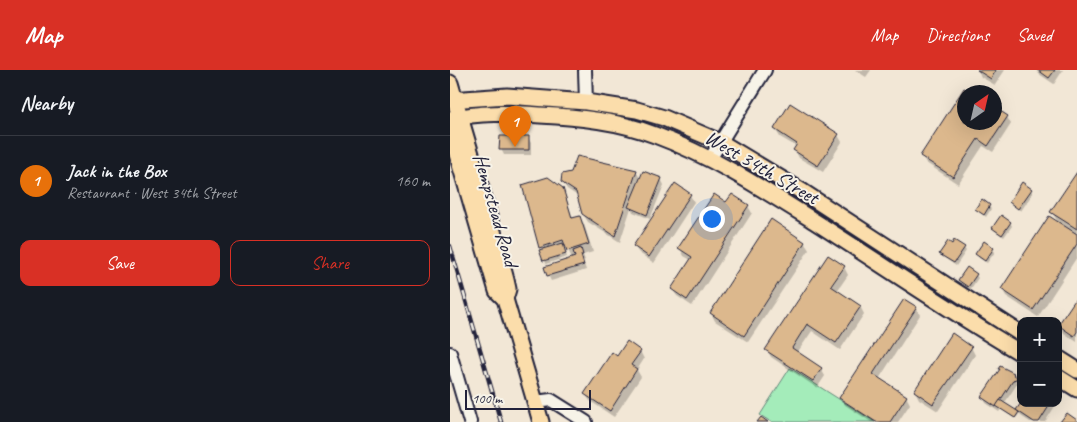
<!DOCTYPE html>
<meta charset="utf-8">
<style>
body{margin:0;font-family:Caveat,sans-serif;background:#242831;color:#f1f3f6}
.controls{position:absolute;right:15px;bottom:15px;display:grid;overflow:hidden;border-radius:10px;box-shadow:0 5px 20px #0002}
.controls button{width:45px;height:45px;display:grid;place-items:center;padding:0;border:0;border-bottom:1px solid #363941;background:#171b24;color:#f1f3f6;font:25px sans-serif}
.compass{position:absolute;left:507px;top:15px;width:45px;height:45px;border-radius:50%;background:#171b24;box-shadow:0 5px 20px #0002;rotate:34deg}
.scale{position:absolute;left:15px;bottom:12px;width:126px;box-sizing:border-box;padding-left:5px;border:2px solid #22223b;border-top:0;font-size:14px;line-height:18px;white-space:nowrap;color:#22223b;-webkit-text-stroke:4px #f7f3e8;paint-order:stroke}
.you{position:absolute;left:261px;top:148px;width:18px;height:18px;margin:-12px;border:4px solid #fff;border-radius:50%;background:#1a73e8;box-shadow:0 0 0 8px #1a73e833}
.badge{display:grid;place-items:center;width:32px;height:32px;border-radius:50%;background:#d93025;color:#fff;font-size:16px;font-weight:700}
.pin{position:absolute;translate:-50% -41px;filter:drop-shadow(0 1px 2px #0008)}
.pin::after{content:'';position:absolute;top:26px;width:18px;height:15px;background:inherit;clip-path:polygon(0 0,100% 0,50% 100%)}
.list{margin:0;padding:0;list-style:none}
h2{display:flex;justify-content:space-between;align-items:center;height:65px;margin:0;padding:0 20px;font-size:21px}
h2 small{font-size:16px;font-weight:400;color:#9ea1a6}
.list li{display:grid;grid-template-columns:32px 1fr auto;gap:15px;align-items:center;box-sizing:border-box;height:90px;padding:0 20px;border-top:1px solid #363941}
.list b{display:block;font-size:19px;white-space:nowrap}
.list p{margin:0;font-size:16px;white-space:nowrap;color:#9ea1a6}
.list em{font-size:16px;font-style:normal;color:#9ea1a6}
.actions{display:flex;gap:10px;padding:15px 20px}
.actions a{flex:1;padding:11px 0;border:1px solid #d93025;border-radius:10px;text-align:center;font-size:18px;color:#d93025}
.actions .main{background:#d93025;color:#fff}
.map{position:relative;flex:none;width:627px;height:352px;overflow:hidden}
header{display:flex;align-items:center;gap:30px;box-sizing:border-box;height:70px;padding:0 25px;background:#d93025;color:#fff}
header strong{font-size:24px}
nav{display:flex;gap:28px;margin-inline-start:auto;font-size:18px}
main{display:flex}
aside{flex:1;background:#171b24}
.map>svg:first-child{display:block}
</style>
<header>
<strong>Map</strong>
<nav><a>Map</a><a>Directions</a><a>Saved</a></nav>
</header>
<main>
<aside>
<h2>Nearby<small></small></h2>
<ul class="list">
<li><span class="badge" style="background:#e8710a">1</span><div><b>Jack in the Box</b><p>Restaurant · West 34th Street</p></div><em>160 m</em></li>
</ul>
<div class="actions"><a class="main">Save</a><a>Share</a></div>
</aside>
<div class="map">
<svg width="627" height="352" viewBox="0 0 627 352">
<rect width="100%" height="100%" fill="#f2e7d6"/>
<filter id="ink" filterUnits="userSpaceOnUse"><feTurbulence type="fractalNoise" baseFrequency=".02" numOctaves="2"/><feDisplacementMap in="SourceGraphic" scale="10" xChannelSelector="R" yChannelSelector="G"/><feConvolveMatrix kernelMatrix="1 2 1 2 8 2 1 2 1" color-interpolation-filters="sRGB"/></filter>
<g filter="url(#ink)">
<!-- green -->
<polygon fill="#a4ecba" stroke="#63877a" points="340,298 425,352 321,352 310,345"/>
<!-- shadow -->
<g fill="#0003">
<polygon points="405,0 421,0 416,7"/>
<polygon points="528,0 555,0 545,15 531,7"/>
<polygon points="586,0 613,0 604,14 589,4"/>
<polygon points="515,20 519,22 514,22 514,52 544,52 557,47 561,54 543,82 533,76 508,114 476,93 472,86"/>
<polygon points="325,59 388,65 392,72 373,102 349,88 345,80 347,77 330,67"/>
<polygon points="78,67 81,73 81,85 54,85 51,79"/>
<polygon points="186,101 191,110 211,109 214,115 200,149 183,142 181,138 170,172 138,152 133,144 129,127 117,119 112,111"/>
<polygon points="627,104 627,187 588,247 556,226 552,219 609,154 602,142"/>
<polygon points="112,119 116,127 123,149 130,147 134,154 143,182 133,185 135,190 133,191 136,200 101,211 98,205 123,190 117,178 114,178 117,187 96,194 91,177"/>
<polygon points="581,120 583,123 571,141 562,135 560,132"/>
<polygon points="240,125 244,132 204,193 189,183 184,176"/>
<polygon points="276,134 298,136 302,143 242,236 227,226 222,219 241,190 234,186 230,178"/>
<polygon points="539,136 541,139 536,147 527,139"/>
<polygon points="560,152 562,156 554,167 545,161 543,158"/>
<polygon points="354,172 359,180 298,272 265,251 261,243"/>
<polygon points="514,178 516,181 506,196 493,187 491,184"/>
<polygon points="543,179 545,182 537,193 529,188 527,184"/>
<polygon points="394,197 398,205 387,221 410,236 414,244 390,280 362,261 347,283 371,299 375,306 367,318 321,287 317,280"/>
<polygon points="526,205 528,208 520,220 511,214 509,210"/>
<polygon points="627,229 627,272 614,263 610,255"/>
<polygon points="466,238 470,245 429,309 456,326 460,334 448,352 421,352 395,335 391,328"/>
<polygon points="521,277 525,285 488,341 469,329 465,321"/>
<polygon points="190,281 194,289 187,300 191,307 164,347 140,331 135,324 168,287"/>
<polygon points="550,299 563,304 570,313 567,314 554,334 569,344 565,349 551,339 549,342 536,333 533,327 551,300"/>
<polygon points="572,333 607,333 595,352 580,352 571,346 567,340"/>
</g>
<!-- building -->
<g fill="#dcb88d" stroke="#22223b">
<polygon points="527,0 546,0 541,9"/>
<polygon points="588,0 605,0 599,8"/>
<polygon points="514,18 522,22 514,22 514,52 544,52 544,37 558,46 538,76 528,69 503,107 470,86"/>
<polygon points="340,33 389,64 368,96 343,80 347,74 324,59"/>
<polygon points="50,66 79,66 79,80 49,80"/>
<polygon points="127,86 187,100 165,166 132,144 126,122 111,112 112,104 121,102"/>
<polygon points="193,101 212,108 197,145 178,137"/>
<polygon points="627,102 627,159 600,142"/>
<polygon points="98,107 113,118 122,148 130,146 139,174 117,181 113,170 89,178 72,115"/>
<polygon points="572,112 582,119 568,139 559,132"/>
<polygon points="225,113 241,124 199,187 183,176"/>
<polygon points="264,124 276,132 282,124 299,135 237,230 221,219 242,187 228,178"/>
<polygon points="532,129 540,135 534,145 525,139"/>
<polygon points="551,145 561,152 552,165 542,158"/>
<polygon points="599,146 627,164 627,174 583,240 551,219"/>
<polygon points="321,149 355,172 294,266 260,243"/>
<polygon points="504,170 515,177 504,193 489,184 498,171 502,174"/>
<polygon points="534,171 544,178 535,191 525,184"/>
<polygon points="113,173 116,184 93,191 89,180"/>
<polygon points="131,178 133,185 131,185 134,195 97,206 94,197 125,187 123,181"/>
<polygon points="378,185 395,196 381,216 411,236 386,273 357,254 342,278 372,298 363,311 315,280"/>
<polygon points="517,197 527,204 518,217 508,210"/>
<polygon points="627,227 627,262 624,266 608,255"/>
<polygon points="454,229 467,237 423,304 457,326 440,352 426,352 389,328"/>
<polygon points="502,263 522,277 483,334 464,321"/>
<polygon points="177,271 191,281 181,295 187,299 160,341 134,324 162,282 167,286"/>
<polygon points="550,296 564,303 563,304 567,307 565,310 564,309 546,337 531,327 550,299 548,299"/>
<polygon points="550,330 569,342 565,348 546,336"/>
<polygon points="571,333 601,333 589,352 584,352 566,340"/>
<polygon points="617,343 627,350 627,352 610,352"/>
<polygon points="311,347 318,352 307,352"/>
</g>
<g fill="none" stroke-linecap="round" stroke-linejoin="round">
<!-- minor casing -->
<g stroke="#22223b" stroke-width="16">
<g id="minor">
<polyline points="135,0 136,32"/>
<polyline points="260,89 315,0"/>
<polyline points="0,283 20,352"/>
<polyline points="85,332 101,330 136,352"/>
</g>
</g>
<!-- major casing -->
<g stroke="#22223b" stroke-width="19">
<g id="major">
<polyline points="0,13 36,135 56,210 58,219 55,229"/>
<polyline points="0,30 57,26 136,32 187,40 214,48 270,72 353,122 571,264"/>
<path d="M0,49C29,42 60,43 90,45C129,47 169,51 205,65C262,86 313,119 364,151C433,195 500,241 571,283"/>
<polyline points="0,60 47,221 55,229 91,352"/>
<polyline points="608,288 627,300"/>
<polyline points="608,307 627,319"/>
</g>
</g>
<!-- minor -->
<use href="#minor" stroke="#f7f3e8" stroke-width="12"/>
<!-- major -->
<use href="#major" stroke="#fbddab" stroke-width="15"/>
<!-- rail casing -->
<g stroke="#22223b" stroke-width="4.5">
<polyline id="rail" points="0,176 51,352"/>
</g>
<!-- rail -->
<use href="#rail" stroke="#f7f3e8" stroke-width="2.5" stroke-dasharray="8" stroke-linecap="butt"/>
</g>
</g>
<g text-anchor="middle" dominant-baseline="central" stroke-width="4" stroke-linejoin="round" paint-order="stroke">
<!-- street labels -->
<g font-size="21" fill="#22223b" stroke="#f7f3e8">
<text transform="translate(312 97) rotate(30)">West 34th Street</text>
<text transform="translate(46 140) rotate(74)">Hempstead Road</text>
</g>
</g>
</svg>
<div class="controls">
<button>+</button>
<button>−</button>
</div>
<svg class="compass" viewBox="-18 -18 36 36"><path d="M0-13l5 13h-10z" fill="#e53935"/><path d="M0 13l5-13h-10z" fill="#9ea1a6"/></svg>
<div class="scale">100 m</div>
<div class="you"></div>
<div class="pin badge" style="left:65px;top:77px;background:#e8710a">1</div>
</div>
</main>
